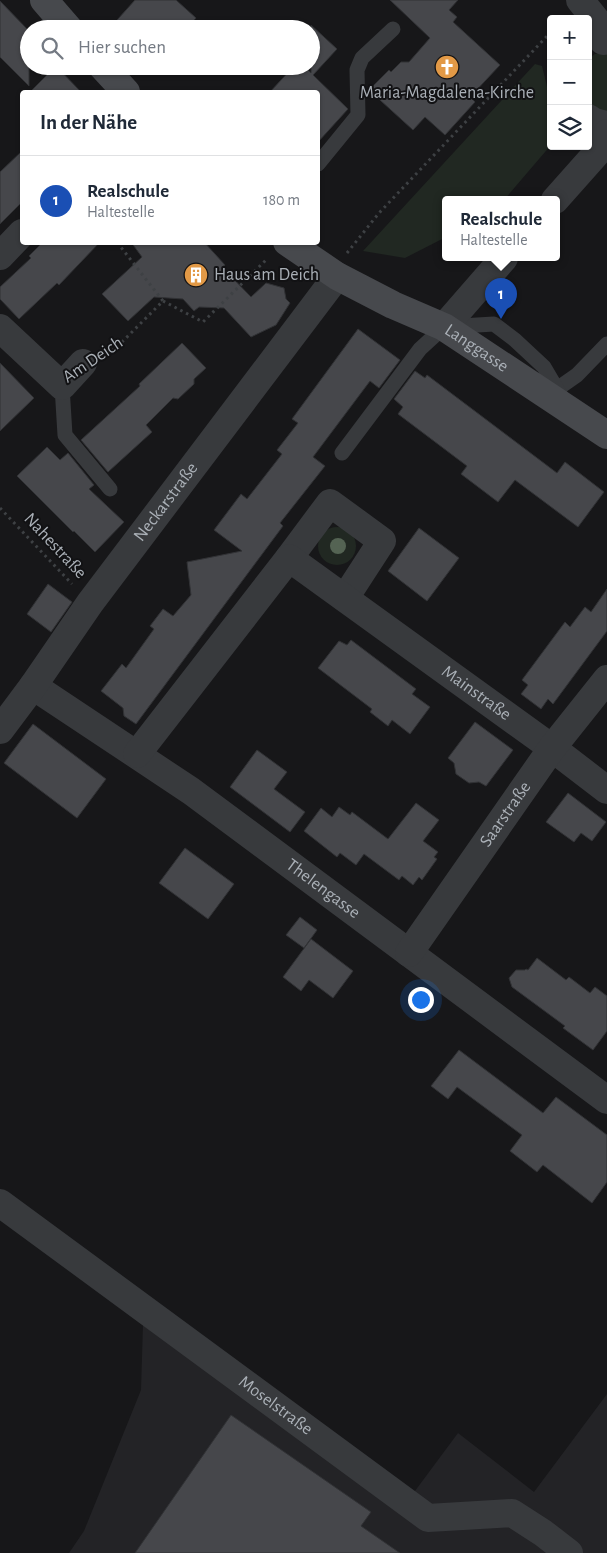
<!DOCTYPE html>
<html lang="de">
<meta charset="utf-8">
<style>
body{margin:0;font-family:"Alegreya Sans",sans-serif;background:#f2f2f3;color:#1f2937}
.controls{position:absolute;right:15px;top:15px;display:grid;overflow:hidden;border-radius:5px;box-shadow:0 1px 4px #0004}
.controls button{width:45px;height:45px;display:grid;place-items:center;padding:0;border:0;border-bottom:1px solid #e0e1e3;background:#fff;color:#1f2937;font:25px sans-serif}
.you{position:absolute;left:420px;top:999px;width:18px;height:18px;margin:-12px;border:4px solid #fff;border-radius:50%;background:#1a73e8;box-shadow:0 0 0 8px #1a73e833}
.badge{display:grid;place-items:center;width:32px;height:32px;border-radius:50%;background:#775b3e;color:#fff;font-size:16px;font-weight:700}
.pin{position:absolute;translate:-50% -41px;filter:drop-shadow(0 1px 2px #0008)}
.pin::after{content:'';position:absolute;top:26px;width:18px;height:15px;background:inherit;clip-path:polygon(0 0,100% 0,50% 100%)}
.popup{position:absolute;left:442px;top:196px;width:118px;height:65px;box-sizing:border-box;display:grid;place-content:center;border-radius:5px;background:#fff;filter:drop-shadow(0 1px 4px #0005);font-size:16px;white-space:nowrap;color:#747a83}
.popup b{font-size:19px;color:#1f2937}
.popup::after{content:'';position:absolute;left:50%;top:100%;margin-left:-10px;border:10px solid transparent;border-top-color:#fff}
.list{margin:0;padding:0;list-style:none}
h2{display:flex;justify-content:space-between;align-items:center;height:65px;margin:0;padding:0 20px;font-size:21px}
h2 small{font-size:16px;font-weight:400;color:#747a83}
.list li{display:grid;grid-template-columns:32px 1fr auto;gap:15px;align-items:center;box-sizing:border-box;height:90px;padding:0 20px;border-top:1px solid #e0e1e3}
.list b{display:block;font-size:19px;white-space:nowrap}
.list p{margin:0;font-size:16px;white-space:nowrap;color:#747a83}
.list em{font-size:16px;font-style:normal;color:#747a83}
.icon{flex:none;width:28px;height:28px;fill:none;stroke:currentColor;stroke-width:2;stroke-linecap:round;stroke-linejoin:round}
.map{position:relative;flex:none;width:607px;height:1553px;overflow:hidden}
.search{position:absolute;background:#fff;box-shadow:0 1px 4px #0004;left:20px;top:20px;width:300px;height:55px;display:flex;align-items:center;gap:12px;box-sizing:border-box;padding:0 18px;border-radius:28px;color:#747a83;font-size:19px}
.panel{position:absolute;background:#fff;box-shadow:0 1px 4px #0004;left:20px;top:90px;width:300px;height:155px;border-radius:5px}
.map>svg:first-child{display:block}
</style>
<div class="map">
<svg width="607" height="1553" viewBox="0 0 607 1553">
<rect width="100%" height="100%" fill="#171719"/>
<!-- built -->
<polygon fill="#232326" points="143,1324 412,1495 458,1433 534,1492 607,1394 607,1553 69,1553 84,1531 141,1390"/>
<!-- green -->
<g fill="#212822">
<polygon points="607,51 607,113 588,105 588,59 595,54"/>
<polygon points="535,64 542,66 551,103 551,145 504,200 446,200 446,237 405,258 363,251"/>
<circle cx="337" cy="546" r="19"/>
</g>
<!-- building -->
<g fill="#46474b" stroke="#313235">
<polygon points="135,0 176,0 196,18 186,29 109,29"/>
<polygon points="390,0 458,0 449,10 457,17 453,22 500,65 470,97 475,102 445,135 425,117 413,130 369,90 389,70 391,72 401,62 409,62 430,38"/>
<polygon points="0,1 29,31 29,86 0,57"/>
<polygon points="311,25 337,49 313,75 348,109 318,142 318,92 270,92 294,66 304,66 311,73"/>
<polygon points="56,66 81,92 30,92"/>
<polygon points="22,151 22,202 0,224 0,172"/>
<polygon points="43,242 100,242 59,285 57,283 19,319 0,299 0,287 31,258 29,256"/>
<polygon points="131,242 204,242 225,265 222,267 251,297 266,283 284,288 286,299 290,303 276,325 251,337 224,308 199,307 194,311 183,299 154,297 128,321 102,294 142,257"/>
<polygon points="358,329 400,360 379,388 370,381 313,457 325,466 280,523 283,526 136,724 124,716 123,708 101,691 122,664 126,668 154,629 150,626 163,609 173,616 191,595 187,562 242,551 214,530 241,494 247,499 282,454 277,450 298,423 292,419"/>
<polygon points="182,343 206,368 194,379 194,384 178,399 173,398 146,425 152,432 108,472 81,440 140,386 139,384"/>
<polygon points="0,363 34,398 0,431"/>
<polygon points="415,371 425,378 427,375 557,473 565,462 604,492 578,527 515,480 498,502 461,474 467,466 398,414 403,407 394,399"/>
<polygon points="47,447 60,460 68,453 94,485 89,489 124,522 95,552 74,531 73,532 17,476"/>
<polygon points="419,528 459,558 427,601 388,571"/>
<polygon points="48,584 72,602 51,632 27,614"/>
<polygon points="607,589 607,631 553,704 548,699 541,709 521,694 528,685 522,680 565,622 570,627 585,607 591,612"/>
<polygon points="351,640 416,689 412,694 430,707 410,734 392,720 388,726 370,712 372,709 318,668 339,641 347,645"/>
<polygon points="475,722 513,750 486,786 479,782 469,783 456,774 454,763 448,758"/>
<polygon points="33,724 106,779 77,818 4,763"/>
<polygon points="257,750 287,772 274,789 305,812 290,832 230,787"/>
<polygon points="568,793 606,822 592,841 581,833 574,842 546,822"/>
<polygon points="416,803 439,820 423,841 438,852 434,857 437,859 422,880 419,877 413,885 402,876 399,880 364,854 356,865 340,853 337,857 304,831 321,808 332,817 339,807 350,815 352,812 388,839"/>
<polygon points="185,848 234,884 208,919 159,883"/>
<polygon points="300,917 317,930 304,948 286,935"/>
<polygon points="311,939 353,971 333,998 309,980 301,991 283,977"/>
<polygon points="537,958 566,980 569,977 590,993 595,987 607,996 607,1031 593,1050 563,1028 565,1026 512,987 509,978 516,970 525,970 526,969 528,970"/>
<polygon points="459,1050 543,1113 556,1097 607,1135 607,1182 592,1203 543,1165 537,1172 510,1151 522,1135 457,1087 448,1099 431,1086"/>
<polygon points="231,1415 371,1512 361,1526 400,1553 135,1553"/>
</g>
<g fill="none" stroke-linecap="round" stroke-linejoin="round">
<!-- path -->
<g stroke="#3e4144" stroke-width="3" stroke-dasharray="2.5 4" stroke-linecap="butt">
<polyline points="347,253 379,213 551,32"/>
<polyline points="163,301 203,322 268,258"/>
<polyline points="106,353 115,349 163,301 120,246 119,242"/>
<polyline points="0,508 72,584"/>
</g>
<!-- lane -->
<g stroke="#383a3d" stroke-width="15">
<polyline points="318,164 358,115 357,70 362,58 393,29"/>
<polyline points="62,386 65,435 110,489"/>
<polyline points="557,389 577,375 607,344"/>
<polyline points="342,453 420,349 444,327 494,324 515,340 544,367 564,401"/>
</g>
<!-- street -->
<g stroke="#383a3d" stroke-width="28">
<polyline points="580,0 600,25 603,41"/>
<polyline points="588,118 594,122 607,125"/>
<polyline points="555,200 603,146 607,133"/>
<polyline points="0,256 22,233"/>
<polyline points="444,327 504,258"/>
<polyline points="0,328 62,386 83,363"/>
<polyline points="289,558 330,503 382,541 345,598"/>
<path id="s1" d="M33,686L191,791L607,1100"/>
<path id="s2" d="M0,730L33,686L90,603L337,276"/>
<path id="s3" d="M137,754L289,558L552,748L607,790"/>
<path id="s4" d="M409,953L552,748L607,679"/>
<path id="s5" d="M0,1203L428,1518L512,1513L543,1533L569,1553"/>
</g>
<!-- secondary -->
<g stroke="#47494d" stroke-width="28">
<polyline points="44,0 69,29"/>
<polyline points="102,66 126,92"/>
<path id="s6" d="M287,242L337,276L393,305L444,327L607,435"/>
</g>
</g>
<!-- trees -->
<circle fill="#546353" cx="338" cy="546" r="8"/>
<!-- icons -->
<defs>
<g id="church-disc" transform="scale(1.25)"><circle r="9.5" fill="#e29946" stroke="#121214"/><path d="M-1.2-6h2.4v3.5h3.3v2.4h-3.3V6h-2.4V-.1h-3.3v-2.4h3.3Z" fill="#fff"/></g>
<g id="building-disc" transform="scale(1.25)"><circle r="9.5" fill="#e29946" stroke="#121214"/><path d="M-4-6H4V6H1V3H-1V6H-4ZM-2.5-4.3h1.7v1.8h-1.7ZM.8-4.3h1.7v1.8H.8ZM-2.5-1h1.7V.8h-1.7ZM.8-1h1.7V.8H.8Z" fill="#fff"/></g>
</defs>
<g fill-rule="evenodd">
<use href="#church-disc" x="447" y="67"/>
<use href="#building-disc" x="196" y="275"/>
</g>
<g text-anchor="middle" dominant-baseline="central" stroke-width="4" stroke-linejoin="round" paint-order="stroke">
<!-- poi labels -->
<g font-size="18" fill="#aab0b7" stroke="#121214">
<text x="447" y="93">Maria-Magdalena-Kirche</text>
<text x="214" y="275" text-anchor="start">Haus am Deich</text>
</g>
<!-- street labels -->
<g font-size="18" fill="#aab0b7" stroke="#121214">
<text stroke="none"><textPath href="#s6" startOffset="218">Langgasse</textPath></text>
<text transform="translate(93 360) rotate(-34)">Am Deich</text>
<text stroke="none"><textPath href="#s2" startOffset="282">Neckarstraße</textPath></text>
<text transform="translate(55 546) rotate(47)">Nahestraße</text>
<text stroke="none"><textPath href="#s3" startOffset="479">Mainstraße</textPath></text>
<text stroke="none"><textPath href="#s4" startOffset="169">Saarstraße</textPath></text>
<text stroke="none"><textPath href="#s1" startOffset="354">Thelengasse</textPath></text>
<text stroke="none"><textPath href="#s5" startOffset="342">Moselstraße</textPath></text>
</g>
</g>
</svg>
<div class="controls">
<button>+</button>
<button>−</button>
<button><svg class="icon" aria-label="layers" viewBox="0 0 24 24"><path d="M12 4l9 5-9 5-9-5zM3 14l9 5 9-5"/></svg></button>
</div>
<div class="you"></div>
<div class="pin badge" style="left:501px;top:319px;background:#1a4fb4">1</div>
<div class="popup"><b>Realschule</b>Haltestelle</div>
<div class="search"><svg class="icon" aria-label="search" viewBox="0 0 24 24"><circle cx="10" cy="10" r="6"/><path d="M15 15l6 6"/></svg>Hier suchen</div>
<section class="panel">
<h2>In der Nähe<small></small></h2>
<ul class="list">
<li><span class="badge" style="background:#1a4fb4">1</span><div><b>Realschule</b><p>Haltestelle</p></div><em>180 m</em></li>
</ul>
</section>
</div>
